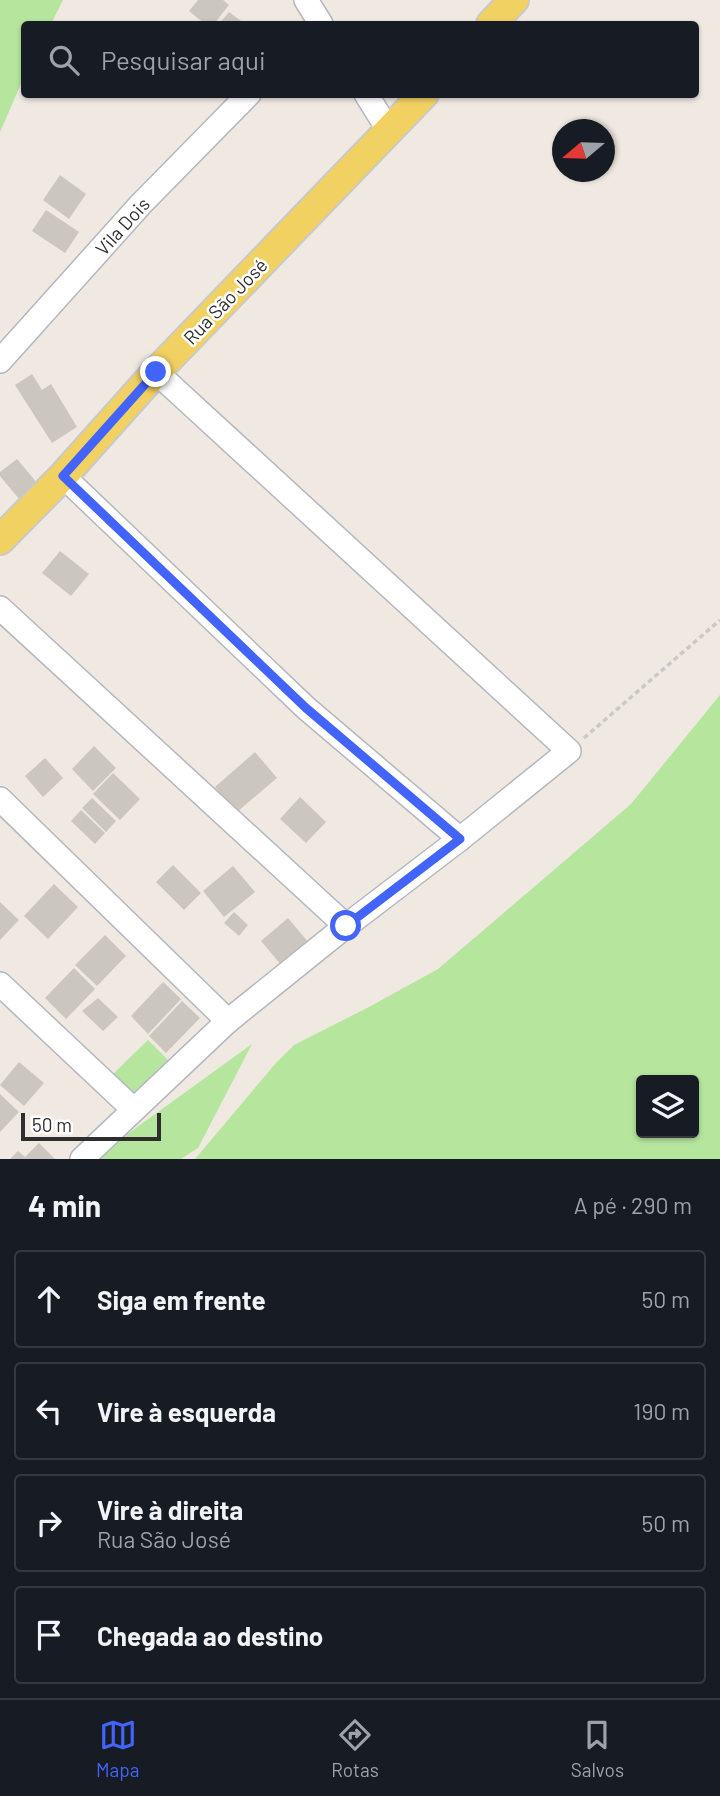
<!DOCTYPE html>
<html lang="pt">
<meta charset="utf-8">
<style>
body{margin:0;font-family:Barlow,sans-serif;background:#20242c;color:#f1f3f6}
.controls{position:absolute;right:21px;bottom:21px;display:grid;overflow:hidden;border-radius:7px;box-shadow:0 2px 5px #0004}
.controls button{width:63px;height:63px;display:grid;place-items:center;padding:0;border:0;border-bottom:2px solid #363941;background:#171b24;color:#f1f3f6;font:35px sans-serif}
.compass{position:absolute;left:552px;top:119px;width:63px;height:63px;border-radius:50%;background:#171b24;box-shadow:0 2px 5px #0004;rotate:251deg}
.scale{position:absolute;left:21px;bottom:18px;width:140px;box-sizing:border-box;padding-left:7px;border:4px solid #2e2e2e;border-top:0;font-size:19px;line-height:24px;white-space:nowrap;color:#2e2e2e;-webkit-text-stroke:5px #fff;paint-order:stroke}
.stop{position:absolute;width:21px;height:21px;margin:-16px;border:5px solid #4264fb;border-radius:50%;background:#fff}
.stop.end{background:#4264fb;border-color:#fff;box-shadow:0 2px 7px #0008}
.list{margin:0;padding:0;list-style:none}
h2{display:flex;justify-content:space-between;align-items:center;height:91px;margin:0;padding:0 28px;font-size:30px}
h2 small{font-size:23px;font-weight:400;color:#9ea1a6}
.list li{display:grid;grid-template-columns:46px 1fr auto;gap:21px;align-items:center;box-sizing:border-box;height:98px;margin:0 14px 14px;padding:0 14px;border:2px solid #363941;border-radius:7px}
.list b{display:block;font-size:26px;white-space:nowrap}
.list p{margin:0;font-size:23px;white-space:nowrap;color:#9ea1a6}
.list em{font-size:23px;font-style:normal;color:#9ea1a6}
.icon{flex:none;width:38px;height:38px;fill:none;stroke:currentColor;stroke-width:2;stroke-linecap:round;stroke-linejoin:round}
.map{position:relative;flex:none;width:720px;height:1159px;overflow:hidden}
.search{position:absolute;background:#171b24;box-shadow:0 2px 5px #0004;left:21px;right:21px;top:21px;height:77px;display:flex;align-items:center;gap:18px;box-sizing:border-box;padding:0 24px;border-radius:7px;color:#9ea1a6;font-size:26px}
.sheet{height:539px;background:#171b24}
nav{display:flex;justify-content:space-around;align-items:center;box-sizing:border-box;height:98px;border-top:2px solid #363941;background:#171b24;font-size:19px;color:#9ea1a6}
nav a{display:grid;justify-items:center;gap:4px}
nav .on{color:#4264fb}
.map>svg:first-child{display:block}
</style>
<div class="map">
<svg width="720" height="1159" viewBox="0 0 720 1159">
<rect width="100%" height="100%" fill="#efe9e1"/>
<!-- green -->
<g fill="#b6e59e" fill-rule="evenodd">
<polygon points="0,0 63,0 51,24 24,24 24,77 0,132"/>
<path d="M720,695V1159H195L276,1063L294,1045L369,1007L438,969L631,804ZM694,1080V1133H641V1080Z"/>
<polygon points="148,1040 168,1060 129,1097 110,1077"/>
<polygon points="252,1044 198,1148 181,1159 93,1159"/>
</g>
<!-- building -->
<g fill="#cbc7bf">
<polygon points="198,0 223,0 229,5 214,24 205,24 189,11"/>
<polygon points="229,12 245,24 219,24"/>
<polygon points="60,175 86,194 69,219 43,200"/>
<polygon points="46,210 79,232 65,253 32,231"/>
<polygon points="32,374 42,390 51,384 77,427 52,443 15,385"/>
<polygon points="17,459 38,484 20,500 0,476 0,472"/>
<polygon points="60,551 89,574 71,596 42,573"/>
<polygon points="94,746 116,768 93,791 72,769"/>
<polygon points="255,752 277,778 237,812 215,787"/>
<polygon points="45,758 63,778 43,797 25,776"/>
<polygon points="113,773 140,799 120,820 93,794"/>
<polygon points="300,797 326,822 306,843 280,819"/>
<polygon points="92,798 116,821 106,832 82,808"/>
<polygon points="81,810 105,833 95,844 71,821"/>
<polygon points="173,865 201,893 184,910 156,882"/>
<polygon points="233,866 255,892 224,917 203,891"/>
<polygon points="54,884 78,907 48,939 24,916"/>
<polygon points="0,902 19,920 0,940"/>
<polygon points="234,912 248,925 239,936 224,923"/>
<polygon points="288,918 309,943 282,966 261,941"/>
<polygon points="105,935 126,956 97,986 75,965"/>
<polygon points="74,968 95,989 66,1019 45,998"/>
<polygon points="163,982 181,999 148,1034 131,1016"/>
<polygon points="98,998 118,1017 103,1031 82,1011"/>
<polygon points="182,1001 200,1018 166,1053 149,1036"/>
<polygon points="19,1062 44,1083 24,1106 0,1085"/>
<polygon points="0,1094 19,1112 0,1132"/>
<polygon points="39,1143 55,1159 10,1159 18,1151 25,1157"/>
</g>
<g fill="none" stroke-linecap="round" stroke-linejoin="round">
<!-- minor casing -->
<g stroke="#b4b7c1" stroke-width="26">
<g id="minor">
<polyline points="306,0 321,24"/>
<polyline points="366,94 389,131"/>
<polyline points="0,361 141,204 249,94"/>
<polyline points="63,476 306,708 460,839"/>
<polyline points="0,608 346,926"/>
<polyline points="0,799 228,1021"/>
<polyline points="0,984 133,1109"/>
<polyline points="82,1159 228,1021 346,926 460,839 569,751 156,372"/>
</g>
</g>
<!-- major casing -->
<g stroke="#c9c9c9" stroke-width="32">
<g id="major">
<polyline points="491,24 514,0"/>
<polyline points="0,540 63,476 156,372 424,94"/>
</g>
</g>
<!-- path -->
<polyline stroke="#c9c9c9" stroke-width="3.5" stroke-dasharray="5 3.5" stroke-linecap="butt" points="584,738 720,620"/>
<!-- minor -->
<use href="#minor" stroke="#fff" stroke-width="23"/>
<!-- major -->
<use href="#major" stroke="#f2d163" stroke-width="28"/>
</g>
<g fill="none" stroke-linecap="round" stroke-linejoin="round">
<!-- route -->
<polyline stroke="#4264fb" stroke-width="9" points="156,372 63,476 306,708 460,839 346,926"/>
</g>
<g text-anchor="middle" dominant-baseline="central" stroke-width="5" stroke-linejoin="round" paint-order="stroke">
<!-- street labels -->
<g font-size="19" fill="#2e2e2e" stroke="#fff">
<text transform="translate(122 226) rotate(-48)">Vila Dois</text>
<text transform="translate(225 301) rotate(-46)">Rua São José</text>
</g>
</g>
</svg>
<div class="controls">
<button><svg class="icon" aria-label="layers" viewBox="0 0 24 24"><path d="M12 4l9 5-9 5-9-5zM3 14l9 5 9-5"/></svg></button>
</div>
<svg class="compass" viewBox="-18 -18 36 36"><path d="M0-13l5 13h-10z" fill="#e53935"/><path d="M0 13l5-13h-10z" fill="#9ea1a6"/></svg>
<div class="scale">50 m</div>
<div class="stop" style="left:346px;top:926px"></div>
<div class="stop end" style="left:156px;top:372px"></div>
<div class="search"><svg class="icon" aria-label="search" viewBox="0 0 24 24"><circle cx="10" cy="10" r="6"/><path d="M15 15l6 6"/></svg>Pesquisar aqui</div>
</div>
<section class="sheet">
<h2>4 min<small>A pé · 290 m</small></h2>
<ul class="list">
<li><svg class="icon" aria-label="ahead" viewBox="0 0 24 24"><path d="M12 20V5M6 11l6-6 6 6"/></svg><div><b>Siga em frente</b></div><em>50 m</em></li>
<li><svg class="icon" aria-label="left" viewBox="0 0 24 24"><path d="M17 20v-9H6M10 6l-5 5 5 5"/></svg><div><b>Vire à esquerda</b></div><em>190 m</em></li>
<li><svg class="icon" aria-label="right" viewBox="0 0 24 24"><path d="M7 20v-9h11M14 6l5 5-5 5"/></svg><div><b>Vire à direita</b><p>Rua São José</p></div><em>50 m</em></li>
<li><svg class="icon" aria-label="arrive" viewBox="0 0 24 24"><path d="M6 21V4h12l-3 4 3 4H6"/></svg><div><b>Chegada ao destino</b></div></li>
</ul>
</section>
<nav>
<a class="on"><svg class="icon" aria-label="map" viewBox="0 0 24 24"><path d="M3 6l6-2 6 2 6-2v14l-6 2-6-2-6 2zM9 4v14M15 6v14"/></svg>Mapa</a>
<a><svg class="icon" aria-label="directions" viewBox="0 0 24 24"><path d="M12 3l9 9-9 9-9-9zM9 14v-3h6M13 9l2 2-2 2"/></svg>Rotas</a>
<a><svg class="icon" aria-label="saved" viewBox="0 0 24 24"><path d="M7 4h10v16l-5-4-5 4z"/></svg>Salvos</a>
</nav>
